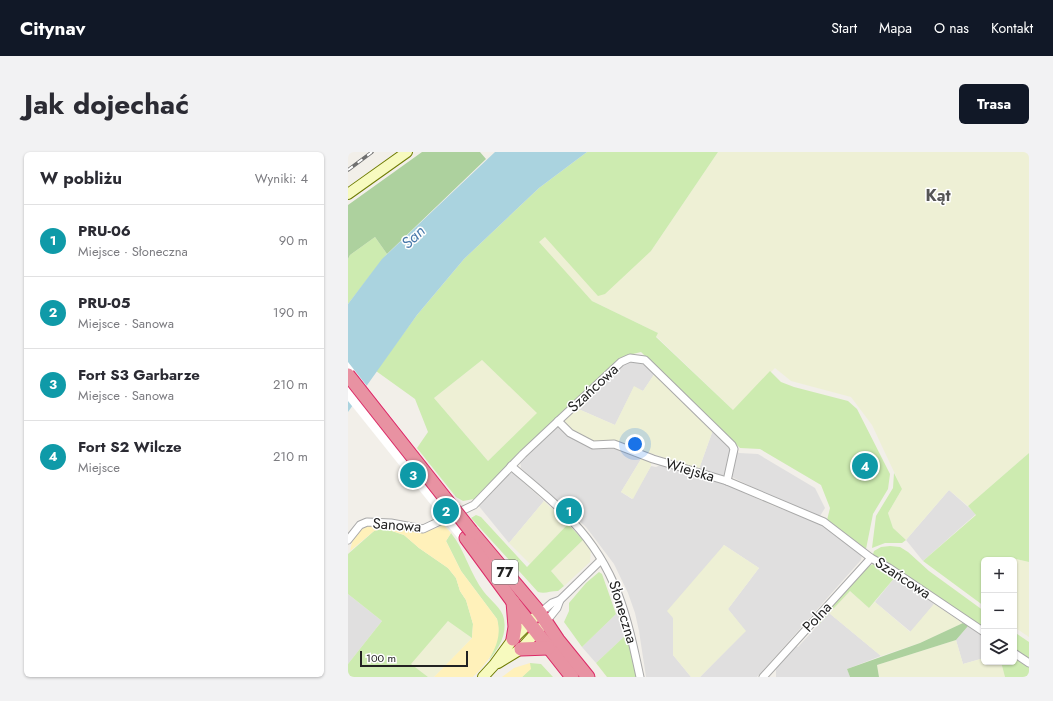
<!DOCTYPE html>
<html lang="pl">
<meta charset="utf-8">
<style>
body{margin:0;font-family:Jost,sans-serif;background:#f2f2f3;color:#2b2b33}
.controls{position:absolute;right:12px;bottom:12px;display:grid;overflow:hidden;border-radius:6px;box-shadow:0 1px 3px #0004}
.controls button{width:36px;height:36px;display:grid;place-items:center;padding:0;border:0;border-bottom:1px solid #e1e1e2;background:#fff;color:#2b2b33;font:20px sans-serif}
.scale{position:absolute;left:12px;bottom:10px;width:108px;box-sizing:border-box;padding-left:4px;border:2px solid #222;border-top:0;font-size:11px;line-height:14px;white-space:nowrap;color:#222;-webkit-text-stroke:3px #fff;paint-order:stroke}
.you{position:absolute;left:287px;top:292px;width:14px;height:14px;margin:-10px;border:3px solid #fff;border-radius:50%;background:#1a73e8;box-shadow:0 0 0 6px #1a73e833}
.badge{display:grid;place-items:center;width:26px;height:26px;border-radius:50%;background:#111827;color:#fff;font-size:13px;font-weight:700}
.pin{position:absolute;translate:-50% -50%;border:2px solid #fff;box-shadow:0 1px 4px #0006}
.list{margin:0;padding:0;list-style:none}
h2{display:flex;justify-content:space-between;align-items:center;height:52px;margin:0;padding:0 16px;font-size:17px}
h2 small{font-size:13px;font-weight:400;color:#7c7c81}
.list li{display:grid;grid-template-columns:26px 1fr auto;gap:12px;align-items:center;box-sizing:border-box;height:72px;padding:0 16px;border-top:1px solid #e1e1e2}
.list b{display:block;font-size:15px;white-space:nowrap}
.list p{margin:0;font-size:13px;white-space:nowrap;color:#7c7c81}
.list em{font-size:13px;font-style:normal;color:#7c7c81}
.icon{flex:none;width:22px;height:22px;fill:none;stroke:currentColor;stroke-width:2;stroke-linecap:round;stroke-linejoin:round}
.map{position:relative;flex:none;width:681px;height:525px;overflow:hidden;border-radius:6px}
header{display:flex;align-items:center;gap:24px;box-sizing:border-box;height:56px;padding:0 20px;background:#111827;color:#fff}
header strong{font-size:19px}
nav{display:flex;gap:22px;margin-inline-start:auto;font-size:14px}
.intro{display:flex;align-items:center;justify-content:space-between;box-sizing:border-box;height:96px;padding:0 24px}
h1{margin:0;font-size:28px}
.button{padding:10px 18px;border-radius:6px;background:#111827;color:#fff;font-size:14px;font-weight:700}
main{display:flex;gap:24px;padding:0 24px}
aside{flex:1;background:#fff;border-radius:6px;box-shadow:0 1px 3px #0004}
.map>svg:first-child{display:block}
</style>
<header>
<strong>Citynav</strong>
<nav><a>Start</a><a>Mapa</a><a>O nas</a><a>Kontakt</a></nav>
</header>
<div class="intro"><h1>Jak dojechać</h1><a class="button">Trasa</a></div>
<main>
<aside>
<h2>W pobliżu<small>Wyniki: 4</small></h2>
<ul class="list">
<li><span class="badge" style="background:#0f9aa8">1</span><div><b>PRU-06</b><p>Miejsce · Słoneczna</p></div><em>90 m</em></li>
<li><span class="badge" style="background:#0f9aa8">2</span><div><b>PRU-05</b><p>Miejsce · Sanowa</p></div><em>190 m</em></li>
<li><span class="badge" style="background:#0f9aa8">3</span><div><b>Fort S3 Garbarze</b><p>Miejsce · Sanowa</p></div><em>210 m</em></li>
<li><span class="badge" style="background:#0f9aa8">4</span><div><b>Fort S2 Wilcze</b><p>Miejsce</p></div><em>210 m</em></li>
</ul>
</aside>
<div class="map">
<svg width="681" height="525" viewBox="0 0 681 525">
<rect width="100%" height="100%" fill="#f2efe9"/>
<!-- residential -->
<g fill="#e0dfdf">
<polygon points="280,209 292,209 307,221 295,239 286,235 267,273 228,256"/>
<polygon points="212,274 225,285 265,295 293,307 273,340 284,347 303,314 308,315 315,312 373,330 423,353 471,371 511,400 514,403 513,408 409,525 352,525 397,479 380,457 411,416 376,393 325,466 325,503 343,525 298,525 291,479 287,461 280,441 266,412 238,375 173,316 172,308 206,276"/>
<polygon points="365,278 391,301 410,302 467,336 477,356 472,364 430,348 384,325 373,324 351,317"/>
<polygon points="160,321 165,321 196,349 161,391 130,353"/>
<polygon points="601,338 628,362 575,409 558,388"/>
<polygon points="548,424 586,452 563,480 527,450"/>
<polygon points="0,442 34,469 0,512"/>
<polygon points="273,457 279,482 248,511 234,495"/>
<polygon points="481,461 533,504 499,517 502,525 428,525 428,517 435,508 448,494 450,495"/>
<polygon points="620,474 636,485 636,506 615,512 608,488"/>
</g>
<!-- farmland -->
<g fill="#eef0d5">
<polygon points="370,0 681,0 681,301 620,354 601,338 558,388 545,376 540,361 554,337 524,273 503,245 443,229 427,216 385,258 308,184 310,181 244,149 190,90 197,85 303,99"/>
<polygon points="134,208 190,261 140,309 86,246"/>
<polygon points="307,221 365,278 351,317 262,288 247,290 224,280 214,269 228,256 267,273 286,234 295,239"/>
<polygon points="293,307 303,310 303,314 285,347 273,340"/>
<polygon points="196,349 220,372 182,412 161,391"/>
<polygon points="235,388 243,397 242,410 216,434 203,419"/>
<polygon points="376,393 411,416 380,457 398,479 352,525 343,525 325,503 325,466 319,459"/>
<polygon points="660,405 681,410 681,485 666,475 666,408 656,408"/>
<polygon points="502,439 521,456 527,450 562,480 586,452 615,471 572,491 533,504 481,461"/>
<polygon points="101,468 124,486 86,525 80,525 62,512"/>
<polygon points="608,488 615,512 636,506 636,510 653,510 657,525 531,525 529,513"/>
</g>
<!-- grass -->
<g fill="#cdebb0" fill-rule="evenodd">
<path d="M239,0H370L303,99L257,142L250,144L197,85L191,90L244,149L310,181L308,185L385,258L422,219L433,230L446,235L500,249L509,257L542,322L540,337L525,362L518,397L479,368L482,356L473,333L412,297L392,296L293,200L277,204L202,273L126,347L115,349L108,345L69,296L80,280L67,247L28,219L69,163L116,107L191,36ZM134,208L189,261L140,309L86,246Z"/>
<polygon points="27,85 39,102 0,152 0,107 2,103"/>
<polygon points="681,301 681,410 660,405 656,408 636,408 636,454 575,409 628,363 620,354"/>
<polygon points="546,321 554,337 540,361 545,376 558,388 554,391 537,391 524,396 528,364 545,336"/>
<path d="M128,363L133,365L179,415L220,372L235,388L203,419L216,434L210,439C202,439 197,442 190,440L123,366Z"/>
<polygon points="35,376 56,383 71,396 100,416 108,426 112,439 118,448 125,472 124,486 100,469 63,512 80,525 0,525 0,512 34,469 0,442 0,402 26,379"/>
<path d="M103,381C117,398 122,422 136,440C142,448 154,456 156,467C159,483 151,496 141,508C147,495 153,482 149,467L113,419L98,389Z"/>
<polygon points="542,394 552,395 560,400 581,419 636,459 636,479 525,402 526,399 533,395"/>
<polygon points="525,412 529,412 548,424 521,456 502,439 471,472 468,470 521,414"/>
<polygon points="251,420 254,422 268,462 234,495 216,470 221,459 221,451 238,431"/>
<polygon points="666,480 681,490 681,509 666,499"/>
<polygon points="279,482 288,525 259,525 248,511"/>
<polygon points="666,505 681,515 681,525 657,525 653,510 666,510"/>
<polygon points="182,511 193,512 205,525 174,525 182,517"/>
</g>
<!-- forest -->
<g fill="#add19e">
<polygon points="74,0 132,0 138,7 39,102 27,85 2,103 0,107 0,53"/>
<polygon points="615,471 620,474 608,488 529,513 531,525 502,525 499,517 572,491"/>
</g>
<!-- sand -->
<g fill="#fff1ba">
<path d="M22,372C41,374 80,386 95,372L103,381L98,389L113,419L149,467C156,491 140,510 125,525H86L124,486L125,472L118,448L112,439L108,426L100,416L71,396L56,383L35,376L26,379L2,399L6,382Z"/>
<polygon points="182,511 183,517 174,525 154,525 166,516"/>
</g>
<!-- water -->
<polygon fill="#aad3df" points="147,0 239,0 191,36 116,107 69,163 0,260 0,152 34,107"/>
<!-- pier -->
<polygon fill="#fff" points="0,210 129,374 112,389 0,249"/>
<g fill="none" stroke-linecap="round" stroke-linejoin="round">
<!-- street casing -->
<g stroke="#a9a9a9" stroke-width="9">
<g id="street">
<polyline points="210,269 222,281 245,293 266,292 305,307 379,329 476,370 523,406 541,416 636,480"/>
<path d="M163,314C184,332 207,350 225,370C269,417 279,464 292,525"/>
<polyline points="0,388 12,373 19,370 43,371 75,377 126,353 175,302 273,210 282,206 297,208 384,293 386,297 379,329"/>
<polyline points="192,461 204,451 212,448 253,408"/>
<polyline points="197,471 209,456 212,448"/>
<polyline points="666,501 681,511"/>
<polyline points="415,525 523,406"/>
</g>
</g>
<!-- secondary casing -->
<g stroke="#707d05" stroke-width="12">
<g id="secondary">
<polyline points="0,42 59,0"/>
<polyline points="150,511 173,497 192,476"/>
<polyline points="135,525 146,513 165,487 186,466"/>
</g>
</g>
<!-- highway casing -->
<g stroke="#dc2a67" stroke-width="15">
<g id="highway">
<polyline points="123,379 192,461 210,488 240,525"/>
<polyline points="118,386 165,450 224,525"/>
<polyline points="165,487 167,475 165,450"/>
<polyline points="173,497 200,496"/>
</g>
</g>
<!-- street -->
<use href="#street" stroke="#fff" stroke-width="7"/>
<!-- secondary -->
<use href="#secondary" stroke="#f7fabf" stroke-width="10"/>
<!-- highway -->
<use href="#highway" stroke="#e892a2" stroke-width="13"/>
<!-- rail casing -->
<g stroke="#707070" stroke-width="3.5">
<polyline id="rail" points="0,18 24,0"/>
</g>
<!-- rail -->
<use href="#rail" stroke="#fff" stroke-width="2" stroke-dasharray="6" stroke-linecap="butt"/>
<!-- highway-bridge casing -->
<g stroke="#dc2a67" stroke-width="15" stroke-linecap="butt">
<polyline id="highway-bridge" points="0,223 123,379"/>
</g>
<!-- highway-bridge -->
<use href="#highway-bridge" stroke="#e892a2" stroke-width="13"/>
</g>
<g text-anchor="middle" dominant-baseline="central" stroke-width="3" stroke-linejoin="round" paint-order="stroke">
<!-- shield labels -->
<rect fill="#fff" stroke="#646464" stroke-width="1" x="144" y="408" width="26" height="24" rx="3"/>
<g font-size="14" font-weight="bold" fill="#222">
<text x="157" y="420">77</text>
</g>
<!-- street labels -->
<g font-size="15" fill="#222" stroke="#fff">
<text transform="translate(245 236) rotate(-43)">Szańcowa</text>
<text transform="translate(342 318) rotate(16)">Wiejska</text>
<text transform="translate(49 373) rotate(4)">Sanowa</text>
<text transform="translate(555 426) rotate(33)">Szańcowa</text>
<text transform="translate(275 460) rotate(73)">Słoneczna</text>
<text transform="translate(469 465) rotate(-47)">Polna</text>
</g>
<!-- neighbourhood labels -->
<g font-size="16" font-weight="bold" fill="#555" stroke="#fff">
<text x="590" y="43">Kąt</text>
</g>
<!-- water labels -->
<g font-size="16" font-style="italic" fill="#4a7aab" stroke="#fff">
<text transform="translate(65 85) rotate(-44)">San</text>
</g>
</g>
</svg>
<div class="controls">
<button>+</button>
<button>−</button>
<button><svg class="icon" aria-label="layers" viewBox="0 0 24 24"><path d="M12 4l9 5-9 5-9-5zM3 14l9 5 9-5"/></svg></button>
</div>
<div class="scale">100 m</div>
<div class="you"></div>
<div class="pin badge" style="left:221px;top:359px;background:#0f9aa8">1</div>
<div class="pin badge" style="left:98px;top:359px;background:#0f9aa8">2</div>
<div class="pin badge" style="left:65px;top:323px;background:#0f9aa8">3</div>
<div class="pin badge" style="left:517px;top:314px;background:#0f9aa8">4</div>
</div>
</main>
